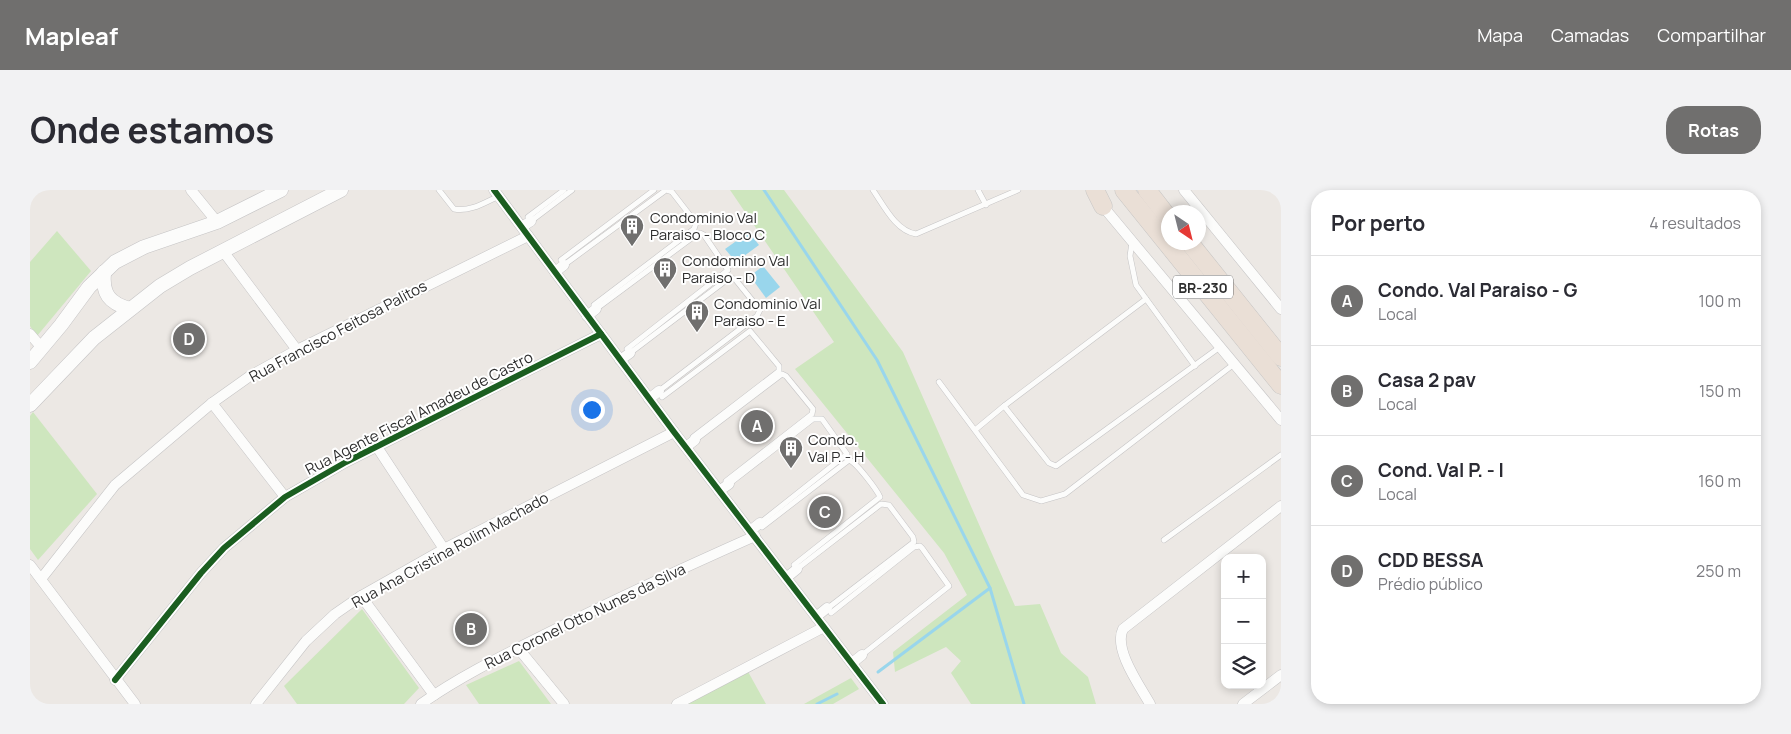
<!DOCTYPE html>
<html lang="pt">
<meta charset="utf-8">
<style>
body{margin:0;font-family:Manrope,sans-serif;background:#f2f2f3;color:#2b2b33}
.controls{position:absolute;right:15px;bottom:15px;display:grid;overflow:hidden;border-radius:10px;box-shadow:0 2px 8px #0003}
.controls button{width:45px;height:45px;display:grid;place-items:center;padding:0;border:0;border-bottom:1px solid #e1e1e2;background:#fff;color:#2b2b33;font:25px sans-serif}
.compass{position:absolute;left:1131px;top:15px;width:45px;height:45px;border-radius:50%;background:#fff;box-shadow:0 2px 8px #0003;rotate:145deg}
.you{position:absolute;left:561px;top:219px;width:18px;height:18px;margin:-12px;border:4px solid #fff;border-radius:50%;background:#1a73e8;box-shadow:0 0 0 8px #1a73e833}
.badge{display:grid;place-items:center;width:32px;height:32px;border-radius:50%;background:#706f6e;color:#fff;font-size:16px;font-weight:700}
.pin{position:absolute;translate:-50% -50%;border:2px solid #fff;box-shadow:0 1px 5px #0006}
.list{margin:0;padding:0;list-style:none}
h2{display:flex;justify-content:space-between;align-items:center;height:65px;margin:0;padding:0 20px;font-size:21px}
h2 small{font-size:16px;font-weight:400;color:#7c7c81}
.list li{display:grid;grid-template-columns:32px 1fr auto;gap:15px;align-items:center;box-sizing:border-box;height:90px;padding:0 20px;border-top:1px solid #e1e1e2}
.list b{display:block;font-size:19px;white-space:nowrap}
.list p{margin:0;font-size:16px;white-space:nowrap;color:#7c7c81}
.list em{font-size:16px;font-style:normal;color:#7c7c81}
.icon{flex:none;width:28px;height:28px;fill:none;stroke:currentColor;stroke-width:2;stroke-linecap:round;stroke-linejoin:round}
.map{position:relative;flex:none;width:1251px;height:514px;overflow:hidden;border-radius:20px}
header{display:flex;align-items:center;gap:30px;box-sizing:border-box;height:70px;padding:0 25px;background:#706f6e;color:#fff}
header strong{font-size:24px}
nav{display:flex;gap:28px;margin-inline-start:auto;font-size:18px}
.intro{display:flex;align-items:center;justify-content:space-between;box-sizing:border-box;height:120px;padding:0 30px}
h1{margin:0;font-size:35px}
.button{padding:12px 22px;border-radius:20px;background:#706f6e;color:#fff;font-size:18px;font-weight:700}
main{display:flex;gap:30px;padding:0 30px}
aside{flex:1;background:#fff;border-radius:20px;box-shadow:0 2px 8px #0003}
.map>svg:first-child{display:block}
</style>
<header>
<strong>Mapleaf</strong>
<nav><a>Mapa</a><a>Camadas</a><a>Compartilhar</a></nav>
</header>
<div class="intro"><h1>Onde estamos</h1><a class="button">Rotas</a></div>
<main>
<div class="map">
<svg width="1251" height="514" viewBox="0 0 1251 514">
<rect width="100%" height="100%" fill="#ece8e4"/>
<!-- green -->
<g fill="#cee6be">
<polygon points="700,0 754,0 873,162 985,416 1010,414 1031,463 1058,487 1066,514 941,514 921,483 931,471 916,457 865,482 863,462 937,405 914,363 765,179 804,152"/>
<polygon points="27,41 61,81 7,146 0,136 0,72"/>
<polygon points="3,222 67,304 8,370 0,359 0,226"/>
<polygon points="332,419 389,498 374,514 267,514 254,496"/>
<polygon points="489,471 521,514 449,514 436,495"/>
<polygon points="716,478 736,514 647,514"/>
<polygon points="821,488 829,499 803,514 774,514"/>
</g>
<!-- water -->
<g fill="#99d6ec">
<polygon points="719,42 729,55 706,72 695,59"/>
<polygon points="733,76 750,97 736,108 720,86"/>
</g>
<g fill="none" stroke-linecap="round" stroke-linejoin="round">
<!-- stream -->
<g stroke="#99d6ec" stroke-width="3">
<polyline points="734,0 847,170 960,398 994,514"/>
<polyline points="848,482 960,398"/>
<polyline points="787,514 807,504"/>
</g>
<!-- lane casing -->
<g stroke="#c5c4c5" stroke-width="6">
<g id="lane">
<path d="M409,0L424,19C440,22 454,13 469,6"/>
<path d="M843,0C854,16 866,41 886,44L988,0"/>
<polyline points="948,0 956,15"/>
<polyline points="498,27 534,0"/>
<polyline points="501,31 542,0"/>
<polyline points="1102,52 1100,66 1106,95 1165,176"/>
<polyline points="531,70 624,0"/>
<polyline points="534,75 636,0 642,2 666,33 664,39 564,115"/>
<polyline points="566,119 667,44 670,43 674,45 698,80 597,159"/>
<polyline points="600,163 699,88 705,89 730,120 727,126 629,201"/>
<polyline points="909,192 993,305 1011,311 1035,304 1204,174"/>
<polyline points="632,207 720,141 749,176 749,181 663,247"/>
<polyline points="974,216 1019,273 1026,276 1190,157"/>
<polyline points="945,240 974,216 1116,109"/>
<polyline points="665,250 752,184 756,186 783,219 782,224 696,291"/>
<polyline points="699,294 783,229 792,229 817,264 730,333"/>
<path d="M732,337L819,270C826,272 847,300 850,307L764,375"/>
<polyline points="1134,350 1251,265"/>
<polyline points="767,379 851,314 859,315 883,347 884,352 798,418"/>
<polyline points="801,423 884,357 890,356 892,358 919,396 832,465"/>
</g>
</g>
<!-- street casing -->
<g stroke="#c5c4c5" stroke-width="11">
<g id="street">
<polyline points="161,0 187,32"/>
<polyline points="464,0 644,242 853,514"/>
<polyline points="1154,0 1251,119"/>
<polyline points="1071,14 1251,230"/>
<polyline points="492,37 501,31"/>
<polyline points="193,61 267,160"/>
<polyline points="525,82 534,75"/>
<polyline points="557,126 566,119"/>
<polyline points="0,144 12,158"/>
<polyline points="590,170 600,163"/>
<polyline points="619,209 629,201"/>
<polyline points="182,213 255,307"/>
<polyline points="347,257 414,359"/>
<polyline points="656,257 665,250"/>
<polyline points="689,301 699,294"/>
<polyline points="720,341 730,333"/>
<polyline points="0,375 105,514"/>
<polyline points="756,388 767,379"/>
<polyline points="11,389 85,295 182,213 220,186 267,160 498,46"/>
<polyline points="331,406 404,505"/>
<polyline points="786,427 797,418"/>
<polyline points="488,458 534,514"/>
<polyline points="822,473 832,465"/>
<polyline points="85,490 171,383 194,358 255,307 316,272 571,144"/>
<polyline points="226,514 276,451 305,424 331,406 414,359 644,242"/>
<path d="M391,514C429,487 472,466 514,445C583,410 653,378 725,346"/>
<polyline points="647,514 794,437"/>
<path d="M1120,514C1110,496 1083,459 1093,439L1251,316"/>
<polyline points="1213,514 1251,485"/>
</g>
</g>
<!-- secondary casing -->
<g stroke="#c5c4c5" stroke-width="15">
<g id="secondary">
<path d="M74,82C72,104 79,113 100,119"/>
<polyline points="0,172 31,135 59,97 85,72 114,57 187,32 251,0"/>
<polyline points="0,215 64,148 130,96 160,78 311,0"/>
</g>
</g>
<!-- highway casing -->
<g stroke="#c6c5c4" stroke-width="19">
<g id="highway">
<polyline points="1065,0 1073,16"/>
<polyline points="1094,0 1251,195"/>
<polyline points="1117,0 1138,27"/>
<polyline points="1159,52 1251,167"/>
</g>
</g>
<!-- lane -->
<use href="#lane" stroke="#fcfcfb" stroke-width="5"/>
<!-- street -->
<use href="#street" stroke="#fcfcfb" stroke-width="10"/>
<!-- secondary -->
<use href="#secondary" stroke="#fcfcfb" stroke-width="14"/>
<!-- highway -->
<use href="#highway" stroke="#eadfd6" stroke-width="18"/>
<!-- cycleway casing -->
<g stroke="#fff" stroke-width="9">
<g id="cycleway">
<polyline points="464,0 644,242 853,514"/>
<polyline points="85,490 171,383 194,358 255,307 316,272 571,144"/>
</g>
</g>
<!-- cycleway -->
<use href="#cycleway" stroke="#1b5e20" stroke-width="6"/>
</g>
<!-- icons -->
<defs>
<g id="building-pin" transform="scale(1.25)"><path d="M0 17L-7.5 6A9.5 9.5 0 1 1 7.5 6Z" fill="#706f6e" stroke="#fff"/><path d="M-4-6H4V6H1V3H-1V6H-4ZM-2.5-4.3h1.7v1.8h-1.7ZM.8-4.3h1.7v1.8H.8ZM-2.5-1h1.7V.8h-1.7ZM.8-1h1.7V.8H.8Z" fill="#fff"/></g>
</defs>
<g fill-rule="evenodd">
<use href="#building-pin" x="602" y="36"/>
<use href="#building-pin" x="635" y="79"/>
<use href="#building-pin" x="667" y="122"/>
<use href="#building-pin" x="761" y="258"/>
</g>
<g text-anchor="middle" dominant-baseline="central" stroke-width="4" stroke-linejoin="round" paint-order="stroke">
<!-- shield labels -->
<rect fill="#fff" stroke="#6d6d6d" stroke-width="1" x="1143" y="85.5" width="60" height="23" rx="4"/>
<g font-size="14" font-weight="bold" fill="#2e2e2e">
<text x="1173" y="97">BR-230</text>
</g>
<!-- poi labels -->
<g font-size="15" fill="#2e2e2e" stroke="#fff" text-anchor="start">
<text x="620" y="27">Condominio Val<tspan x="620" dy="17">Paraiso - Bloco C</tspan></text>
<text x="652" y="70">Condominio Val<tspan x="652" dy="17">Paraiso - D</tspan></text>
<text x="684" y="113">Condominio Val<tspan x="684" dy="17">Paraiso - E</tspan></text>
<text x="778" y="249">Condo.<tspan x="778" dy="17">Val P. - H</tspan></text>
</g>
<!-- street labels -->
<g font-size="15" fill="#2e2e2e" stroke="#fff">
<text transform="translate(308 141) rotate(-28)">Rua Francisco Feitosa Palitos</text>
<text transform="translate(389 223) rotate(-27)">Rua Agente Fiscal Amadeu de Castro</text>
<text transform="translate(420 360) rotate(-29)">Rua Ana Cristina Rolim Machado</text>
<text transform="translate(555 426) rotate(-26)">Rua Coronel Otto Nunes da Silva</text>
</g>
</g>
</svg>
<div class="controls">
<button>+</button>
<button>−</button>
<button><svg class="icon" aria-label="layers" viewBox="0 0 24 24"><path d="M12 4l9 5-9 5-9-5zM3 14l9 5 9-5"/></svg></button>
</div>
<svg class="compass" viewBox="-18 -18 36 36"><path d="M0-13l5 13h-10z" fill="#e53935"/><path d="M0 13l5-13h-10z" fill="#7c7c81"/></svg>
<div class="you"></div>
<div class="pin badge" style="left:727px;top:236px">A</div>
<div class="pin badge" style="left:441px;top:439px">B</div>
<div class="pin badge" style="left:795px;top:322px">C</div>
<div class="pin badge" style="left:159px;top:149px">D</div>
</div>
<aside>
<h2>Por perto<small>4 resultados</small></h2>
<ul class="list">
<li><span class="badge">A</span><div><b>Condo. Val Paraiso - G</b><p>Local</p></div><em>100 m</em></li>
<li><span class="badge">B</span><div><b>Casa 2 pav</b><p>Local</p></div><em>150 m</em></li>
<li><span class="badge">C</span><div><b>Cond. Val P. - I</b><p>Local</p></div><em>160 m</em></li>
<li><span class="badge">D</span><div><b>CDD BESSA</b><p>Prédio público</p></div><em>250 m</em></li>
</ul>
</aside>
</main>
